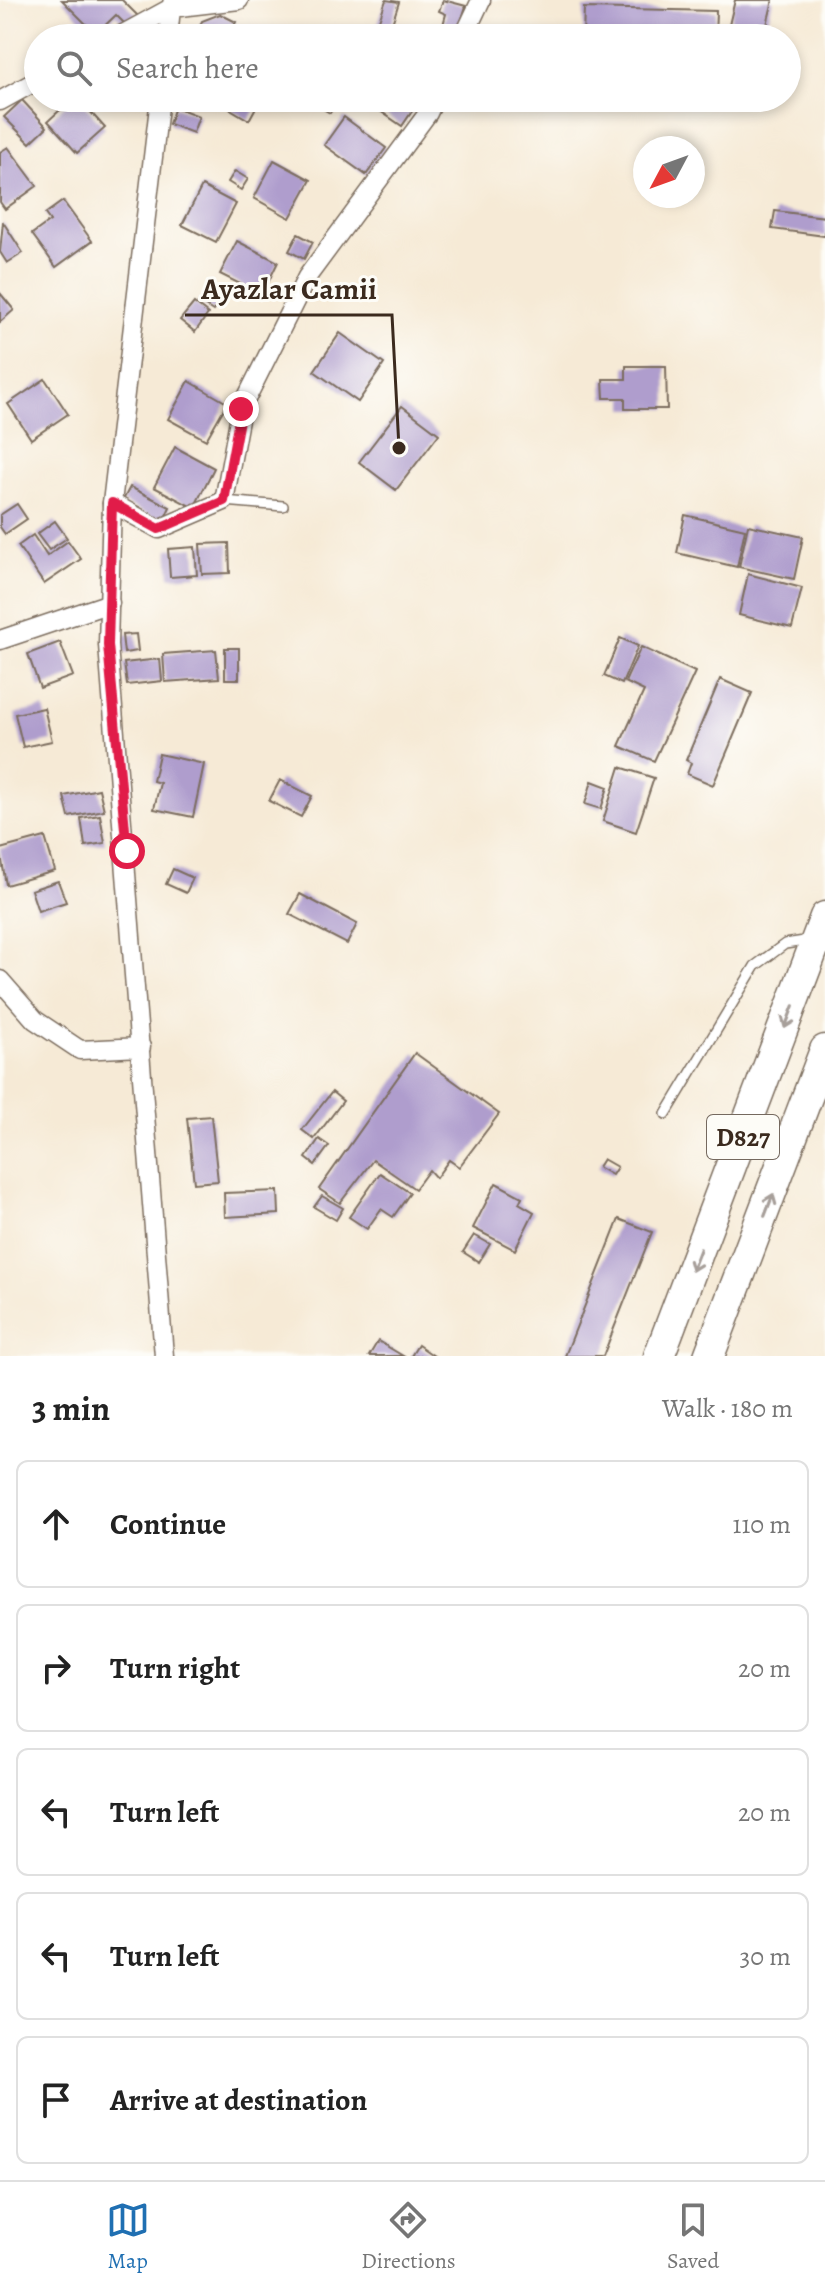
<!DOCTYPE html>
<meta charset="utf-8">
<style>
body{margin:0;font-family:Alegreya,serif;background:#f6f6f6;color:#222}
.compass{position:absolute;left:633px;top:136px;width:72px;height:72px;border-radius:50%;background:#fff;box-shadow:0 4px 12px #0003;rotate:229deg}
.stop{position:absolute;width:24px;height:24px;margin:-18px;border:6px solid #e11d48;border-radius:50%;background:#fff}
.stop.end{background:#e11d48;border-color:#fff;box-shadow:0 2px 8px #0008}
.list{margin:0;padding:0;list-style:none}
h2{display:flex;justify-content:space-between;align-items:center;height:104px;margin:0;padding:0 32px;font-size:34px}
h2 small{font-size:26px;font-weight:400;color:#767676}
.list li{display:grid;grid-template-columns:52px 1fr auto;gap:24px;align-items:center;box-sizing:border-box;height:128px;margin:0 16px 16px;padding:0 16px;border:2px solid #e0e0e0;border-radius:12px}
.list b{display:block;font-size:30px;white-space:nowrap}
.list em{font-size:26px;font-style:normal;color:#767676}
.icon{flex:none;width:44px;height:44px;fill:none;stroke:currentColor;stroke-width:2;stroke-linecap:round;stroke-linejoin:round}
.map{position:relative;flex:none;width:825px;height:1356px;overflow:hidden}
.search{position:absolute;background:#fff;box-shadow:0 4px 12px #0003;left:24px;right:24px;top:24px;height:88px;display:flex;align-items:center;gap:20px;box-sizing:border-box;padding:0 28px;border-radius:44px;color:#767676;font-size:30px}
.sheet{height:824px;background:#fff}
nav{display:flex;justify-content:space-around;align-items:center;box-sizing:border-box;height:112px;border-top:2px solid #e0e0e0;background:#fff;font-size:22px;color:#767676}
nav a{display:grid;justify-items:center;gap:4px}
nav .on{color:#1f6fb2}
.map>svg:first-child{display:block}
</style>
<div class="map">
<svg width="825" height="1356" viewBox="0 0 825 1356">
<rect width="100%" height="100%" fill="#fdfcf7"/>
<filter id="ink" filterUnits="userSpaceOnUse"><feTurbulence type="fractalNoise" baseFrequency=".0125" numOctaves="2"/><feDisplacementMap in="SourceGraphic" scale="16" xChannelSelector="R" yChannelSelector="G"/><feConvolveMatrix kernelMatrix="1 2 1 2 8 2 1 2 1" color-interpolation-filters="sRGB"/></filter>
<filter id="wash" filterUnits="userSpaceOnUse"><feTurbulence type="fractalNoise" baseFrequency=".006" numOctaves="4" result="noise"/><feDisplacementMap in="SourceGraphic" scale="32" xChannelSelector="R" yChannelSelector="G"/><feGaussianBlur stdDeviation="1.8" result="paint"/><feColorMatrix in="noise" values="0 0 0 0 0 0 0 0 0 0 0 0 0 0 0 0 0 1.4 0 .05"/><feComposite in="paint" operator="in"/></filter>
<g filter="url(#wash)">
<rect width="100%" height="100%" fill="#f6ead6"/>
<g id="blocks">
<!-- building -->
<g fill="#af9dcd">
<polygon points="62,0 122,0 138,16 127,26 116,15 96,34"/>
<polygon points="386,0 399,2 390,30 377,26"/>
<polygon points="443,0 466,6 456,38 440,36 446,14 439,11"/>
<polygon points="735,0 773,0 765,33 729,25"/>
<polygon points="584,8 716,11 715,38 583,38"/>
<polygon points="220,14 236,22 228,38 194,38 202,21"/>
<polygon points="497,30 521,37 521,38 495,38"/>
<rect x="729" y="34" width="30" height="4"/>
<polygon points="73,98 78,98 105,128 77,153 48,121"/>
<polygon points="219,98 261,98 249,120 217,101"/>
<polygon points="304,98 339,98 330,113"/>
<polygon points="370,98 421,98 402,126 367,102"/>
<polygon points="22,100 47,127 30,143 4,117"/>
<polygon points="175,107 199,116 193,133 169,124"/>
<polygon points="344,117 386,148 366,175 324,145"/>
<polygon points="8,147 37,186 5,209 0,202 0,152"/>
<polygon points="274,160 311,180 290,218 254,198"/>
<polygon points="235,171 248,179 241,190 228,182"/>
<polygon points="202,186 236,204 216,242 182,225"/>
<polygon points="63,201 92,241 56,267 32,234 50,221 45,214"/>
<polygon points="775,211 825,217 825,236 772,229"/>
<polygon points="3,222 23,253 7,263 0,252"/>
<polygon points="298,234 313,242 304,259 289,251"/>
<polygon points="237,241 278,262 262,295 220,274"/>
<polygon points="209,288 223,297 213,311 199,302"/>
<polygon points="0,293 14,310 0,322"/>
<polygon points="194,303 208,314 195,332 180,320"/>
<polygon points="340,333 384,364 358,402 314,371"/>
<polygon points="626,366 666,366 667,409 625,409 625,398 604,398 603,379 626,379"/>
<polygon points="45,379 68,414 31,439 8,404"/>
<polygon points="189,381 227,403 206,440 168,419"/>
<polygon points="402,406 439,434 396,490 359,462"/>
<polygon points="175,447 214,468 194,508 154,487"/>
<polygon points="130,487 170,507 163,522 122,502"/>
<polygon points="17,504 27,519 5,534 0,527 0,515"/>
<polygon points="685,515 745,529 737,567 677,553"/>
<polygon points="55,521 67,538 49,550 37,534"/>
<polygon points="748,525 803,537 794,579 739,567"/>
<polygon points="33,535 47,556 68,541 81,559 44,584 18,546"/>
<polygon points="229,543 230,573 202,574 200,544"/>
<polygon points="195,547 197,575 170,577 168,549"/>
<polygon points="748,574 802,588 792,628 739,615"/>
<polygon points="136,634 138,651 124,653 122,635"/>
<polygon points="620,638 638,646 622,684 604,676"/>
<polygon points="60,642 73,676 40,688 28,654"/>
<polygon points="641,647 695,672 654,761 619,746 644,691 625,682"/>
<rect x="225" y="648" width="14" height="31"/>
<polygon points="216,650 219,678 165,682 163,654"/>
<polygon points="160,659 162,681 127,685 124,663"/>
<polygon points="720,679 752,693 713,785 687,774 691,763 686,760"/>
<polygon points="44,708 52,741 23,747 15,714"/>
<polygon points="159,754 204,764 193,817 154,809 160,783 153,781"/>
<polygon points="620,767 654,778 636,832 603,821"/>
<polygon points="280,780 312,796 301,817 269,801"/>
<polygon points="592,781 608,787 601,809 585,804"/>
<polygon points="99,789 104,810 69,817 64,796"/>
<polygon points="100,815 105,843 85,846 81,818"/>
<polygon points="45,837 55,871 6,885 0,849"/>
<polygon points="173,869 193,878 186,893 166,884"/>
<polygon points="58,881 66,902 38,911 31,890"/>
<polygon points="300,894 357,924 347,944 289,914"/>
<polygon points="415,1053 499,1114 459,1167 449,1160 436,1178 429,1170 415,1189 373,1160 340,1203 319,1189"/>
<polygon points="332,1092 343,1101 314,1139 302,1130"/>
<polygon points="211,1116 218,1181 194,1183 187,1118"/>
<polygon points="319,1139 329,1146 315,1165 306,1158"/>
<polygon points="603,1159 617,1167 612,1175 598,1167"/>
<polygon points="380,1173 410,1193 393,1217 381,1209 367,1229 349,1217"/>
<polygon points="496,1183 522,1197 519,1203 534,1212 515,1250 473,1228"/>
<polygon points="278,1191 279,1214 225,1217 224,1193"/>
<polygon points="322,1196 343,1208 336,1220 314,1207"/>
<polygon points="619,1219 652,1232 603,1356 565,1356"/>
<polygon points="474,1235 490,1244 479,1262 463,1252"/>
<polygon points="378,1341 403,1356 369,1356"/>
<polygon points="418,1345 434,1356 411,1356"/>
</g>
</g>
</g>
<g filter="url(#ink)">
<use href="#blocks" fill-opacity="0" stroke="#7c6d5e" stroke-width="2"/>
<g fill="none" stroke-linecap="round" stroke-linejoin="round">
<!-- service casing -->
<g stroke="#7c6d5e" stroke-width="12">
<g id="service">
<polyline points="224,501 283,506"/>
<polyline points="666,1114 755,966 785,944 811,940"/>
</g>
</g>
<!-- minor casing -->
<g stroke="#7c6d5e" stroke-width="21">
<g id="minor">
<polyline points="116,38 171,8 173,0"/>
<polyline points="168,38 171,8 239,0"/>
<polyline points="463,38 481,0"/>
<polyline points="160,98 112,503 108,645 164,1356"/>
<polyline points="0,101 38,80"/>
<polyline points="112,503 159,529 224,501 241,409 307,277 428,113 435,98"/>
<polyline points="0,640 110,603"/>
<polyline points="0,980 35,1020 80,1050 141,1047"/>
</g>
</g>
<!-- trunk casing -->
<g stroke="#7c6d5e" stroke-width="33">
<g id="trunk">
<polyline points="659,1356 825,917"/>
<polyline points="709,1356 825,1050"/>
</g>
</g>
<!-- service -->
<use href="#service" stroke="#fff" stroke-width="9"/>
<!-- minor -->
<use href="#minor" stroke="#fff" stroke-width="18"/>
<!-- trunk -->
<use href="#trunk" stroke="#fff" stroke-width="30"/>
</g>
<!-- one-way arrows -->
<defs><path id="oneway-shaft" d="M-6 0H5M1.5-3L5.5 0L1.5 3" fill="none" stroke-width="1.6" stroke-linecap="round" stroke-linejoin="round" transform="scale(2)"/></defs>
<g stroke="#a79f9a">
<use href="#oneway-shaft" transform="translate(789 1017) rotate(111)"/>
<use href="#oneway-shaft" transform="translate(769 1205) rotate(-69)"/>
<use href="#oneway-shaft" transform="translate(696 1260) rotate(111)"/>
</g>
</g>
<g fill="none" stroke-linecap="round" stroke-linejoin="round" filter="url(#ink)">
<!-- route -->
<polyline stroke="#e11d48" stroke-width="10" points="127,851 108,645 112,503 159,529 224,501 241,409"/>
</g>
<g text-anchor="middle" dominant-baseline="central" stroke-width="6" stroke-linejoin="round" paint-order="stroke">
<!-- shield labels -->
<rect fill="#fdfcf7" stroke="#75695f" stroke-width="2" x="707" y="1115" width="72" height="44" rx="6"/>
<g font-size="26" font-weight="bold" fill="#3b2a1e">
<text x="743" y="1137">D827</text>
</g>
</g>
<!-- callouts -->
<path fill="none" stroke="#3b2a1e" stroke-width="3" d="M399 448L392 315H185"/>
<circle fill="#3b2a1e" stroke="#fdfcf7" stroke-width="3" cx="399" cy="448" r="8"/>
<g font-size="30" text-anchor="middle" font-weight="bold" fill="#3b2a1e" stroke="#fdfcf7" stroke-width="6" stroke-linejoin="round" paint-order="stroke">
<text x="289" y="299">Ayazlar Camii</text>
</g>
</svg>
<svg class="compass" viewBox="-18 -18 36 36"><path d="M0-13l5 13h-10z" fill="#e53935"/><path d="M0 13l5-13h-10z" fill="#767676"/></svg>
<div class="stop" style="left:127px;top:851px"></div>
<div class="stop end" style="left:241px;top:409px"></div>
<div class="search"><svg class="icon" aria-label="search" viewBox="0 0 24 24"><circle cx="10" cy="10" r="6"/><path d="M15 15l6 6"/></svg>Search here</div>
</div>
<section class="sheet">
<h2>3 min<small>Walk · 180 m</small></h2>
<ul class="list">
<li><svg class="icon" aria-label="ahead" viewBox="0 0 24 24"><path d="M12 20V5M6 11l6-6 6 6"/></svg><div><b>Continue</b></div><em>110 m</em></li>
<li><svg class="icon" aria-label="right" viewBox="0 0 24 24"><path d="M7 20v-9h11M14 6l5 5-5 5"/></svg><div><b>Turn right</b></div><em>20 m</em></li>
<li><svg class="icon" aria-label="left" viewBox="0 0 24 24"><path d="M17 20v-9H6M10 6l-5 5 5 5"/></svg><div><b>Turn left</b></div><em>20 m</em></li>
<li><svg class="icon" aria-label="left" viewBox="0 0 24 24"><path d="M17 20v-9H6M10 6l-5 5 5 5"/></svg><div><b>Turn left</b></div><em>30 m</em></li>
<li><svg class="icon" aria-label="arrive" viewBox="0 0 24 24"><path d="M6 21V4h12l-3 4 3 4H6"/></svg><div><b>Arrive at destination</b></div></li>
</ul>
</section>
<nav>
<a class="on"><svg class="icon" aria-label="map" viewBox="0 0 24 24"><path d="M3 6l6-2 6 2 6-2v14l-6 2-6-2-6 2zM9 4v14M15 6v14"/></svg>Map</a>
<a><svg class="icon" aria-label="directions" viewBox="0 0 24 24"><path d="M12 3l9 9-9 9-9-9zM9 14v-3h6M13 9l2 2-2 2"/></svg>Directions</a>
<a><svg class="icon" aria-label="saved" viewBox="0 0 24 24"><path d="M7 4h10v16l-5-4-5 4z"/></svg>Saved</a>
</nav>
